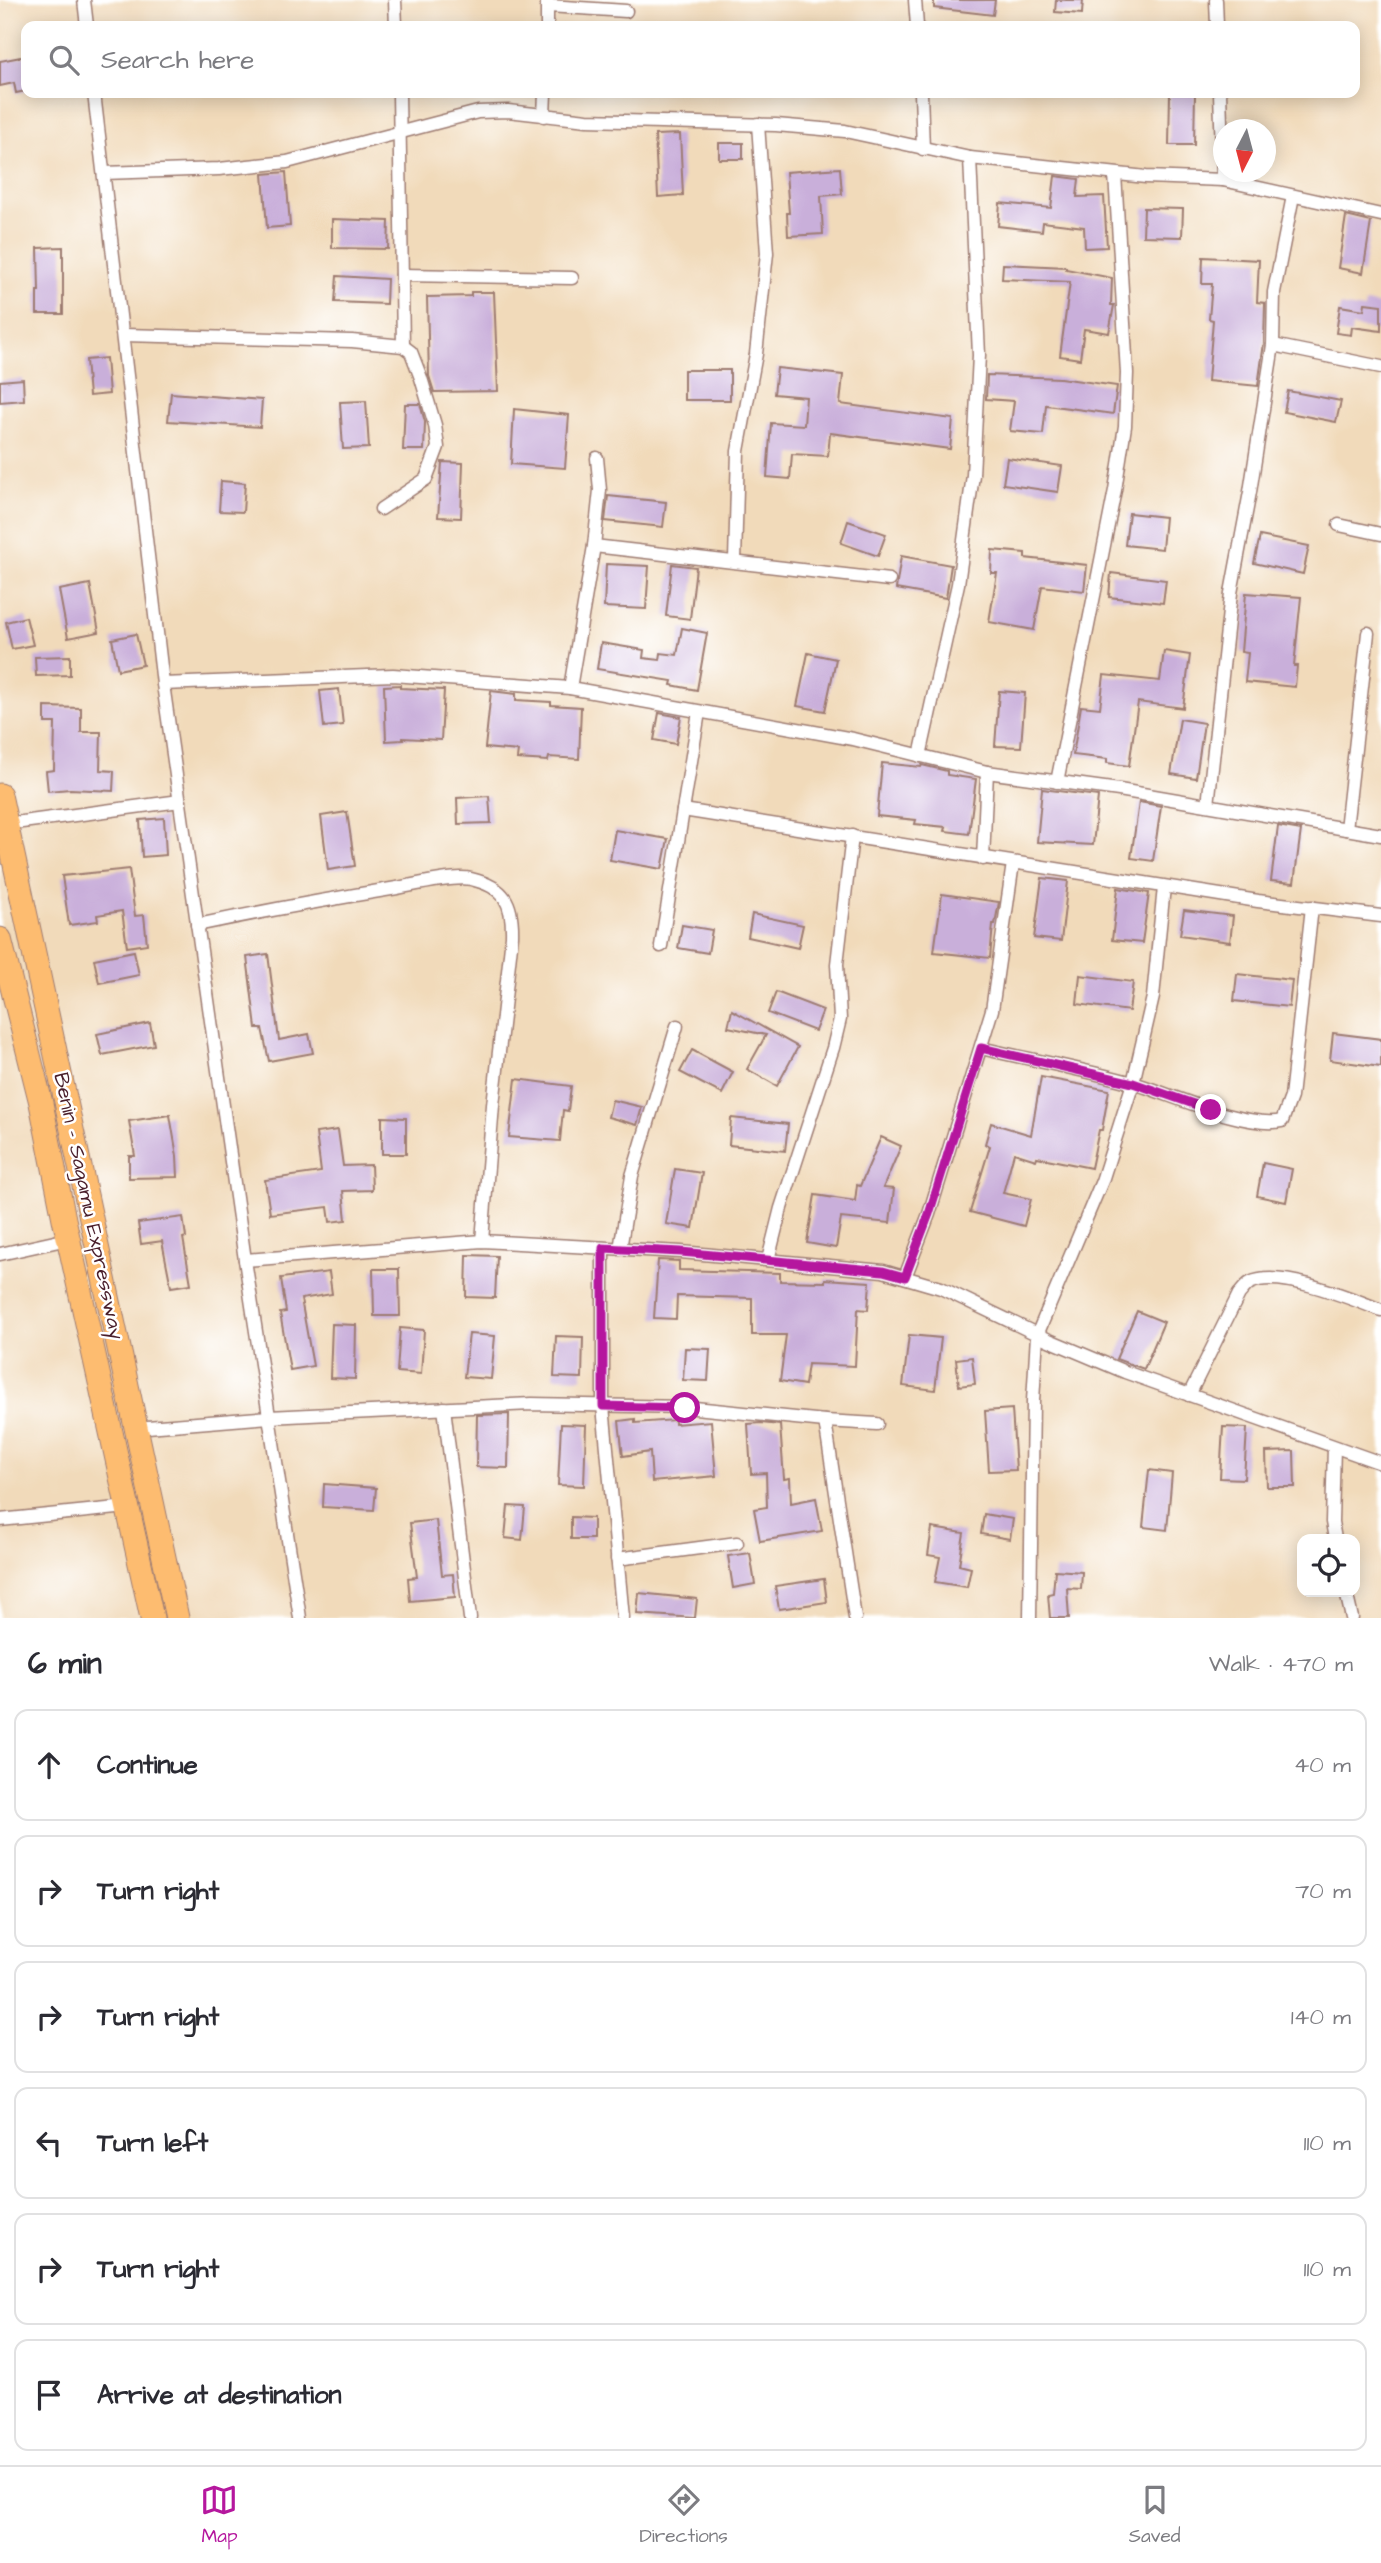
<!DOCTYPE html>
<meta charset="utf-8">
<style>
body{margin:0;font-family:"Architects Daughter",sans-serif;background:#f7f7f7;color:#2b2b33}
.controls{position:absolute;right:21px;bottom:21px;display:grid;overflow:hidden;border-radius:14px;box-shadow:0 4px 18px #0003}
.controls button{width:63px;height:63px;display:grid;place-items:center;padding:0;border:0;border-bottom:2px solid #e1e1e2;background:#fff;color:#2b2b33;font:35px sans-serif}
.compass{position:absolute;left:1213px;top:119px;width:63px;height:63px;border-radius:50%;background:#fff;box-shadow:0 4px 18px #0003;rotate:186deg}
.stop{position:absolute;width:21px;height:21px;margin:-16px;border:5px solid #b5179e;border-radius:50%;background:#fff}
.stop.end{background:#b5179e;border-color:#fff;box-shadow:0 2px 7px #0008}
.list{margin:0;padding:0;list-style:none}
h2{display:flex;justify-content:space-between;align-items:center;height:91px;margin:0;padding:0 28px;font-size:30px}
h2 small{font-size:23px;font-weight:400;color:#7c7c81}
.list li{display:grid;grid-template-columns:46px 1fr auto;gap:21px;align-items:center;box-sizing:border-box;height:112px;margin:0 14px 14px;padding:0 14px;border:2px solid #e1e1e2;border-radius:14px}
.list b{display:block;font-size:26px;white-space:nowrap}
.list em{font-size:23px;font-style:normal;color:#7c7c81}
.icon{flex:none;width:38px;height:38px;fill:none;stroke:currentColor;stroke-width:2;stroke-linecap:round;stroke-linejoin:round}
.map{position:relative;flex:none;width:1381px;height:1618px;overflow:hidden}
.search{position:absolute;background:#fff;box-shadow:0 4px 18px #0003;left:21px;right:21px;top:21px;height:77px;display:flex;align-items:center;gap:18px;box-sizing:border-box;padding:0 24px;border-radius:14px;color:#7c7c81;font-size:26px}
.sheet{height:847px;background:#fff}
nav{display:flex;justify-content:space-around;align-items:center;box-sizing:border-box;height:98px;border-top:2px solid #e1e1e2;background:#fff;font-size:19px;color:#7c7c81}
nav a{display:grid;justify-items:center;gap:4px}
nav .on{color:#b5179e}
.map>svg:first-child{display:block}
</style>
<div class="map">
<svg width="1381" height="1618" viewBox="0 0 1381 1618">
<rect width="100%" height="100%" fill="#fff"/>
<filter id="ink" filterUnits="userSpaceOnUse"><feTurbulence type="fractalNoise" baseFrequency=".0143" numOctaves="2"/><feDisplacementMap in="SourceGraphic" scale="14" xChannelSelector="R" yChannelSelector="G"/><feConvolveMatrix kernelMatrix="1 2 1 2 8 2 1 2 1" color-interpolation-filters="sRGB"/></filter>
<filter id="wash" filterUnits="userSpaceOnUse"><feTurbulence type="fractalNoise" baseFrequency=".00686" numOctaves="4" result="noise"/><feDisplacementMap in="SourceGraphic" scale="28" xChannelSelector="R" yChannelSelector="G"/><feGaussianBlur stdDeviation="1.57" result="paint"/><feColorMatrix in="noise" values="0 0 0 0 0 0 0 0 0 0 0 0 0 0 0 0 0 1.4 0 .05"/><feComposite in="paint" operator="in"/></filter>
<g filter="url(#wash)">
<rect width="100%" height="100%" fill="#f1daba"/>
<g id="blocks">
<!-- building -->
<g fill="#c9afda">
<polygon points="934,0 995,0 993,15 934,8"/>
<polygon points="1056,0 1083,0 1082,14 1055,12"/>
<polygon points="26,56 26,91 16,93 14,83 0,86 0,61"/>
<polygon points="1170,93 1195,93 1194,145 1169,145"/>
<polygon points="680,134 683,195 658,197 655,135"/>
<rect x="719" y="143" width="24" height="16"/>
<polygon points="840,168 842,194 821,196 823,234 788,236 787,213 789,213 786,172"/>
<polygon points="286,172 290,226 267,228 263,174"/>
<polygon points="1055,176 1079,179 1077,197 1104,196 1107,247 1085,248 1084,227 1043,222 1042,231 998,226 1000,203 1051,208"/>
<polygon points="1144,208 1183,209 1182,237 1143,236"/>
<polygon points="1346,216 1371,222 1363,273 1338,268"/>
<polygon points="332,219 389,221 388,249 332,248"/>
<polygon points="63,247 63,314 37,314 37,291 39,291 38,248"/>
<polygon points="1203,257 1259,260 1257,302 1265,303 1264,343 1258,386 1208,381 1213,320 1209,319 1212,284 1202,284"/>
<polygon points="1003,264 1066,267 1066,269 1112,278 1111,305 1114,305 1109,333 1084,329 1080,359 1060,356 1070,282 1002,279"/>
<polygon points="337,276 387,279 386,304 335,302"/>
<polygon points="471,292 494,292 498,391 434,392 429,376 427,297 471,296"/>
<polygon points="1365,303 1381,305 1381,331 1352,327 1351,335 1336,333 1340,306 1364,310"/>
<polygon points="106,358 109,394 89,396 86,360"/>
<polygon points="777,368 843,375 840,404 953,419 950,449 830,433 828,456 792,454 790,479 767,477 771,423 804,425 806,397 774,394"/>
<rect x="684" y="370" width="46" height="30"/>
<polygon points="987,375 1060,378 1117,386 1113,414 1046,405 1043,434 1010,431 1014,401 986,399"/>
<polygon points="23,379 24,400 0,402 0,381"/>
<polygon points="1288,391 1341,401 1336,422 1284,412"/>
<polygon points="171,393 262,400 260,427 168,421"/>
<polygon points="366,401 369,448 343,449 340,402"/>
<polygon points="405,404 420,404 425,422 424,450 403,450"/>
<polygon points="514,409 569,415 565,468 511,464"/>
<polygon points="1007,458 1062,466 1058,492 1003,484"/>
<polygon points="442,462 463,463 461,518 438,517"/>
<polygon points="221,481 245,483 243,512 219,511"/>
<polygon points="608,496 666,502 663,527 605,521"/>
<polygon points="1129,513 1165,517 1162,549 1125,545"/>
<polygon points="848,521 886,534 878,556 841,543"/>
<polygon points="1260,536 1309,546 1303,574 1254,563"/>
<polygon points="992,550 1025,553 1025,558 1087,565 1084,591 1042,586 1034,630 989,622 997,573 991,573"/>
<polygon points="901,556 951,565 946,598 896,589"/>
<polygon points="606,564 649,566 646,609 604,607"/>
<polygon points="672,564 696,567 690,619 666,616"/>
<polygon points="1111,573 1166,580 1163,603 1109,597"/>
<polygon points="90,584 99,632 68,638 59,590"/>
<polygon points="1246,593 1301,597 1294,666 1297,666 1295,687 1245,682 1248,653 1241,652"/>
<polygon points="26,617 33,645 12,649 6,622"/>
<polygon points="682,628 707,633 697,690 671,685 672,681 597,669 601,643 644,650 643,658 660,660 661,653 677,655"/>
<polygon points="136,634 143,665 118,670 112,639"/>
<polygon points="1164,651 1190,655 1183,708 1138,702 1129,766 1107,763 1107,759 1073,755 1081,706 1100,708 1104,675 1160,681"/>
<polygon points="808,653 836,659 825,711 797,706"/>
<polygon points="70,656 70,675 36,676 35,657"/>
<polygon points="400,685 400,688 444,690 441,740 403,738 403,740 386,741 384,686"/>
<polygon points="339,689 343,725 324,727 320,691"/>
<polygon points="491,691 516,694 516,700 551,702 551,705 581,707 579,759 549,757 548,761 517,759 518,751 485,748"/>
<polygon points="999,691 1025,693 1021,747 995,746"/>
<polygon points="45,707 81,708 81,732 101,732 100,770 114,771 113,791 70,789 48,791 46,771 54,770 55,723 45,723"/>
<polygon points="659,713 681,717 676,744 654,740"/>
<polygon points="1180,719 1204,723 1196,778 1171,774"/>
<polygon points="882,763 921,767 922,765 947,771 947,775 976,779 969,834 945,831 946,827 915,824 916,820 877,816"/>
<polygon points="1042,789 1098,796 1093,845 1037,842"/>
<polygon points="489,796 491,823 458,824 457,798"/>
<polygon points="1139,802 1161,806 1153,861 1131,858"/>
<polygon points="347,812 355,866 328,870 321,816"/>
<polygon points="164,818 166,855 142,857 140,820"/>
<polygon points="1278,826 1301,830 1294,883 1271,881"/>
<polygon points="615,830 668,839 662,869 610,860"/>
<polygon points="129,869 135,916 144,915 147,944 127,947 122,911 97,915 98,921 69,925 62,876"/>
<polygon points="1042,878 1068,881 1061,941 1034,938"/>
<polygon points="1118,888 1149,893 1142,943 1112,940"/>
<polygon points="942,894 999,902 995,924 993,924 990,958 934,952"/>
<polygon points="1184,910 1233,916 1230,942 1180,935"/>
<polygon points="752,914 803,925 798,948 748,937"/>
<polygon points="682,925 712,930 708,953 678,948"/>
<polygon points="134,951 139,975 99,983 94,959"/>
<polygon points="268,954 279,1040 309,1034 313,1053 269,1061 262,1028 256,1028 247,957"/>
<polygon points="1237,974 1292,980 1289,1007 1234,1001"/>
<polygon points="1080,975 1133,982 1129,1011 1077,1004"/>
<polygon points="776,992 823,1010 815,1031 768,1013"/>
<polygon points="732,1010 798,1047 777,1086 747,1069 766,1035 728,1027"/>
<polygon points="150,1023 154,1045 102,1055 97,1034"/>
<polygon points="1333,1033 1381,1039 1381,1067 1330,1060"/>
<polygon points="692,1050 733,1072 722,1094 680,1072"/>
<polygon points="1041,1077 1109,1090 1102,1130 1099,1130 1091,1168 1037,1157 1036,1160 1014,1153 1003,1193 1031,1199 1024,1226 970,1212 990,1146 985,1144 991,1123 1031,1135"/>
<polygon points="516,1079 571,1086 568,1111 563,1110 560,1141 509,1137"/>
<polygon points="612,1100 642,1107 637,1125 608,1117"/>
<polygon points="170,1115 177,1156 178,1177 129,1178 129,1156 135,1156 129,1121"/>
<polygon points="382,1117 406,1118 406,1154 382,1154"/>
<polygon points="731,1118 788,1124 785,1151 729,1145"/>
<polygon points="338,1130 343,1166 371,1165 372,1190 343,1191 346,1220 330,1222 328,1207 270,1214 265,1180 321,1172 316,1133"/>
<polygon points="881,1137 901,1146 883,1188 894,1189 890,1223 841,1218 836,1248 807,1243 815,1195 855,1201 857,1185 860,1186"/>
<polygon points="1263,1163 1292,1169 1286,1202 1257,1196"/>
<polygon points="675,1169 702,1173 693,1228 666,1224"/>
<polygon points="183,1217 186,1237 183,1238 191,1284 171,1287 162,1241 141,1244 138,1223"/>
<polygon points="467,1255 497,1256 495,1298 466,1297"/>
<polygon points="658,1260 679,1261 679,1270 780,1273 780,1281 825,1282 825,1279 870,1282 868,1310 858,1309 855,1366 808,1364 805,1385 780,1381 786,1335 752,1335 752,1298 677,1296 676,1319 654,1318"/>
<polygon points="373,1269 399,1269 400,1316 374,1316"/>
<polygon points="329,1272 332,1294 301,1299 313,1366 290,1370 280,1313 286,1312 281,1278"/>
<polygon points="1137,1311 1164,1322 1144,1369 1116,1359"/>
<polygon points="332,1324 356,1325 355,1379 330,1378"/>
<polygon points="400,1328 424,1330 421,1374 397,1372"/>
<polygon points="469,1334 495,1336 491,1379 464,1377"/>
<polygon points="909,1335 941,1338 935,1390 903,1386"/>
<polygon points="556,1336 583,1337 582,1378 554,1377"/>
<polygon points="685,1348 710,1349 708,1381 683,1380"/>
<polygon points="972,1357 975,1384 959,1386 956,1359"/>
<polygon points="1012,1409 1016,1470 989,1471 985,1411"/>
<polygon points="509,1414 508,1468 476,1467 477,1415"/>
<polygon points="635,1419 635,1423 675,1420 675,1424 711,1421 716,1476 652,1482 650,1452 623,1456 619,1421"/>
<polygon points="761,1423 780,1425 784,1479 790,1478 791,1503 816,1498 822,1531 760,1541 754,1509 767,1507 766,1473 751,1474 748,1424"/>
<polygon points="561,1424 586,1425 584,1486 558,1485"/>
<polygon points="1223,1427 1247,1428 1244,1479 1220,1478"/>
<polygon points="1294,1451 1295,1487 1267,1487 1266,1452"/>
<polygon points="1149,1470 1172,1473 1167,1530 1143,1527"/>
<polygon points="324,1484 376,1488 374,1510 323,1507"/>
<polygon points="508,1506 525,1507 522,1540 505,1538"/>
<polygon points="984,1514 1013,1519 1010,1539 981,1534"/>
<polygon points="571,1517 593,1518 593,1539 571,1539"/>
<polygon points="436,1520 442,1575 453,1574 455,1597 410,1601 408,1578 417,1577 410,1523"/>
<polygon points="932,1528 964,1533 959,1565 971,1568 967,1587 935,1582 940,1557 928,1555"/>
<polygon points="750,1553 755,1584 733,1588 728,1556"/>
<polygon points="1055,1570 1082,1572 1081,1589 1067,1588 1069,1618 1050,1618 1048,1594 1053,1593"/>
<polygon points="824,1579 827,1602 779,1609 775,1586"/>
<polygon points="639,1593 697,1599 695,1618 637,1614"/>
</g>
</g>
</g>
<g filter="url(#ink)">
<use href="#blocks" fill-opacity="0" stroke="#9e7c72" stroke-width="2"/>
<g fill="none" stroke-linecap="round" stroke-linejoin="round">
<!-- street casing -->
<g stroke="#9e7c72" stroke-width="15">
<g id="street">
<polyline points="84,0 87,26"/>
<polyline points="395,0 396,26"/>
<polyline points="915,0 917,26"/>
<polyline points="1216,0 1217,26"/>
<polyline points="548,6 626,11"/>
<polyline points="547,26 547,0"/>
<polyline points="94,93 163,684 245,1260 300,1618"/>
<polyline points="399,93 403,346"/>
<polyline points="921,93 923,149"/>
<polyline points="1220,93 1223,180"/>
<polyline points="544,116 545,93"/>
<polyline points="104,173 219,169 287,162 478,112 508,111 587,120 776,125 845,131 970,158 1146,177 1223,180 1381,215"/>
<polyline points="402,275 572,278"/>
<polyline points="124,335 352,341 403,346 411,352 421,378 435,425 438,447 426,479 381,509"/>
<polyline points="1273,345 1381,367"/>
<polyline points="1339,525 1381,534"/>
<polyline points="594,546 889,580"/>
<polyline points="735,561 738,451 756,354 767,253 758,124"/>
<polyline points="163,684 393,675 570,688 853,739 987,772 1119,790 1381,835"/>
<polyline points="570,688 594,546 600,490 597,458"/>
<polyline points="920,756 958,584 973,475 979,355 970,158"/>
<polyline points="1057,782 1115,490 1125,426 1127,373 1115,174"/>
<polyline points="1208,805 1231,593 1250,492 1273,345 1274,292 1293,196"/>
<polyline points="683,810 1258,901 1381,916"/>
<polyline points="7,824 180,801"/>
<polyline points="1346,829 1368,633"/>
<polyline points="983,859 987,772"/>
<path d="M197,925C263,911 330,899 397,888C414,885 455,875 471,879C505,887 513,903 512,936L493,1105L482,1241"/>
<polyline points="661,946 699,712"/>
<path d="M981,1048C1031,1060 1083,1069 1133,1083C1171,1094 1245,1129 1282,1121L1291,1097L1312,907"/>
<polyline points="603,1248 603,1406 623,1618"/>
<polyline points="620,1249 632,1176 677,1026"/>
<polyline points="0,1254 68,1239"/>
<polyline points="245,1260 482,1241 681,1252 883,1271 941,1288 1049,1340 1125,1372 1381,1463"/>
<polyline points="768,1260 781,1208 833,1048 840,1019 837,964 852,836"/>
<polyline points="905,1277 929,1214 992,1010 1013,863"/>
<path d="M1189,1395L1239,1294C1242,1291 1246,1285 1250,1283C1279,1268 1352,1299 1381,1310"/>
<polyline points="444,1408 470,1618"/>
<polyline points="825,1421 855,1618"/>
<polyline points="135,1428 269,1417 532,1404 685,1407 825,1421 877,1424"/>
<polyline points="1334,1447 1332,1522 1335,1539"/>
<polyline points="0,1520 127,1507"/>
<polyline points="617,1559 737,1543"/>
<polyline points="1346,1592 1352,1618"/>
<polyline points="1030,1618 1033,1401 1037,1335 1102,1181 1133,1083 1153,997 1164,887"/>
</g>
</g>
<!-- highway casing -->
<g stroke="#9e7c72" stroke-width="25">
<g id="highway">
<polyline points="0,795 177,1618"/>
<polyline points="0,939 41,1103 64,1219 152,1618"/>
</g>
</g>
<!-- street -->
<use href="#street" stroke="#fff" stroke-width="12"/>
<!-- highway -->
<use href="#highway" stroke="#fdbc70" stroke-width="23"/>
</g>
</g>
<g fill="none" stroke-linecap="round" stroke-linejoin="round" filter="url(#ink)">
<!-- route -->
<polyline stroke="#b5179e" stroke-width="9" points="685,1408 603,1406 603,1248 681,1252 883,1271 905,1277 929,1214 981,1048 1133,1083 1211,1110"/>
</g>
<g text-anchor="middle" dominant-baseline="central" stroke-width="5" stroke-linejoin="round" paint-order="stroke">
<!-- street labels -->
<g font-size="21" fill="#4a1f2b" stroke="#fff">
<text transform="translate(89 1206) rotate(78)">Benin - Sagamu Expressway</text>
</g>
</g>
</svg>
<div class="controls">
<button><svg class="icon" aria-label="locate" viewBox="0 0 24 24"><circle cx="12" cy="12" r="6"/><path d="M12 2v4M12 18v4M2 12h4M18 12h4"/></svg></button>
</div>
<svg class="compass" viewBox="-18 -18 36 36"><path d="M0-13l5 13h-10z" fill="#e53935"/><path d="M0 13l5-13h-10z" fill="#7c7c81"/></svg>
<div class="stop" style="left:685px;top:1408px"></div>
<div class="stop end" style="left:1211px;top:1110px"></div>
<div class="search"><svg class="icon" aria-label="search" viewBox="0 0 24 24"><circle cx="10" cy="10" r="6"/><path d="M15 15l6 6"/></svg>Search here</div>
</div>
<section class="sheet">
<h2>6 min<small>Walk · 470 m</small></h2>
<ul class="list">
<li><svg class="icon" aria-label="ahead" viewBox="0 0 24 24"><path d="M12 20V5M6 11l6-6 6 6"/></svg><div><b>Continue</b></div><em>40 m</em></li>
<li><svg class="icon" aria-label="right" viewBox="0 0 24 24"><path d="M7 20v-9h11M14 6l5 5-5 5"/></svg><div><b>Turn right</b></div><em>70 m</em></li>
<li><svg class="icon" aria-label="right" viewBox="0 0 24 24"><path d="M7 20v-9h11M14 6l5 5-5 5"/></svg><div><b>Turn right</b></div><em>140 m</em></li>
<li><svg class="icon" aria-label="left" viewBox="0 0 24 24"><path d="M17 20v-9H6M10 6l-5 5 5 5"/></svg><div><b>Turn left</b></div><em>110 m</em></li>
<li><svg class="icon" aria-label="right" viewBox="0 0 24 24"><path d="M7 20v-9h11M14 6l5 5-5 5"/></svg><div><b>Turn right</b></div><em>110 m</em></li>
<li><svg class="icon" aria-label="arrive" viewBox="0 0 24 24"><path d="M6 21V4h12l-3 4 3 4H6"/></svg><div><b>Arrive at destination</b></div></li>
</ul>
</section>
<nav>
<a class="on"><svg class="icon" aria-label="map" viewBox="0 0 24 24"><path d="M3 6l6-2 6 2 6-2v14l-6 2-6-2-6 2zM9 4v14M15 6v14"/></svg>Map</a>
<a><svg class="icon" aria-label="directions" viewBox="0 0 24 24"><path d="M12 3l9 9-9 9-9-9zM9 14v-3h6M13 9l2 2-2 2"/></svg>Directions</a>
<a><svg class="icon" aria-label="saved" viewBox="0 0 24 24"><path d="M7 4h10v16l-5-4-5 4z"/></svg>Saved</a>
</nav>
